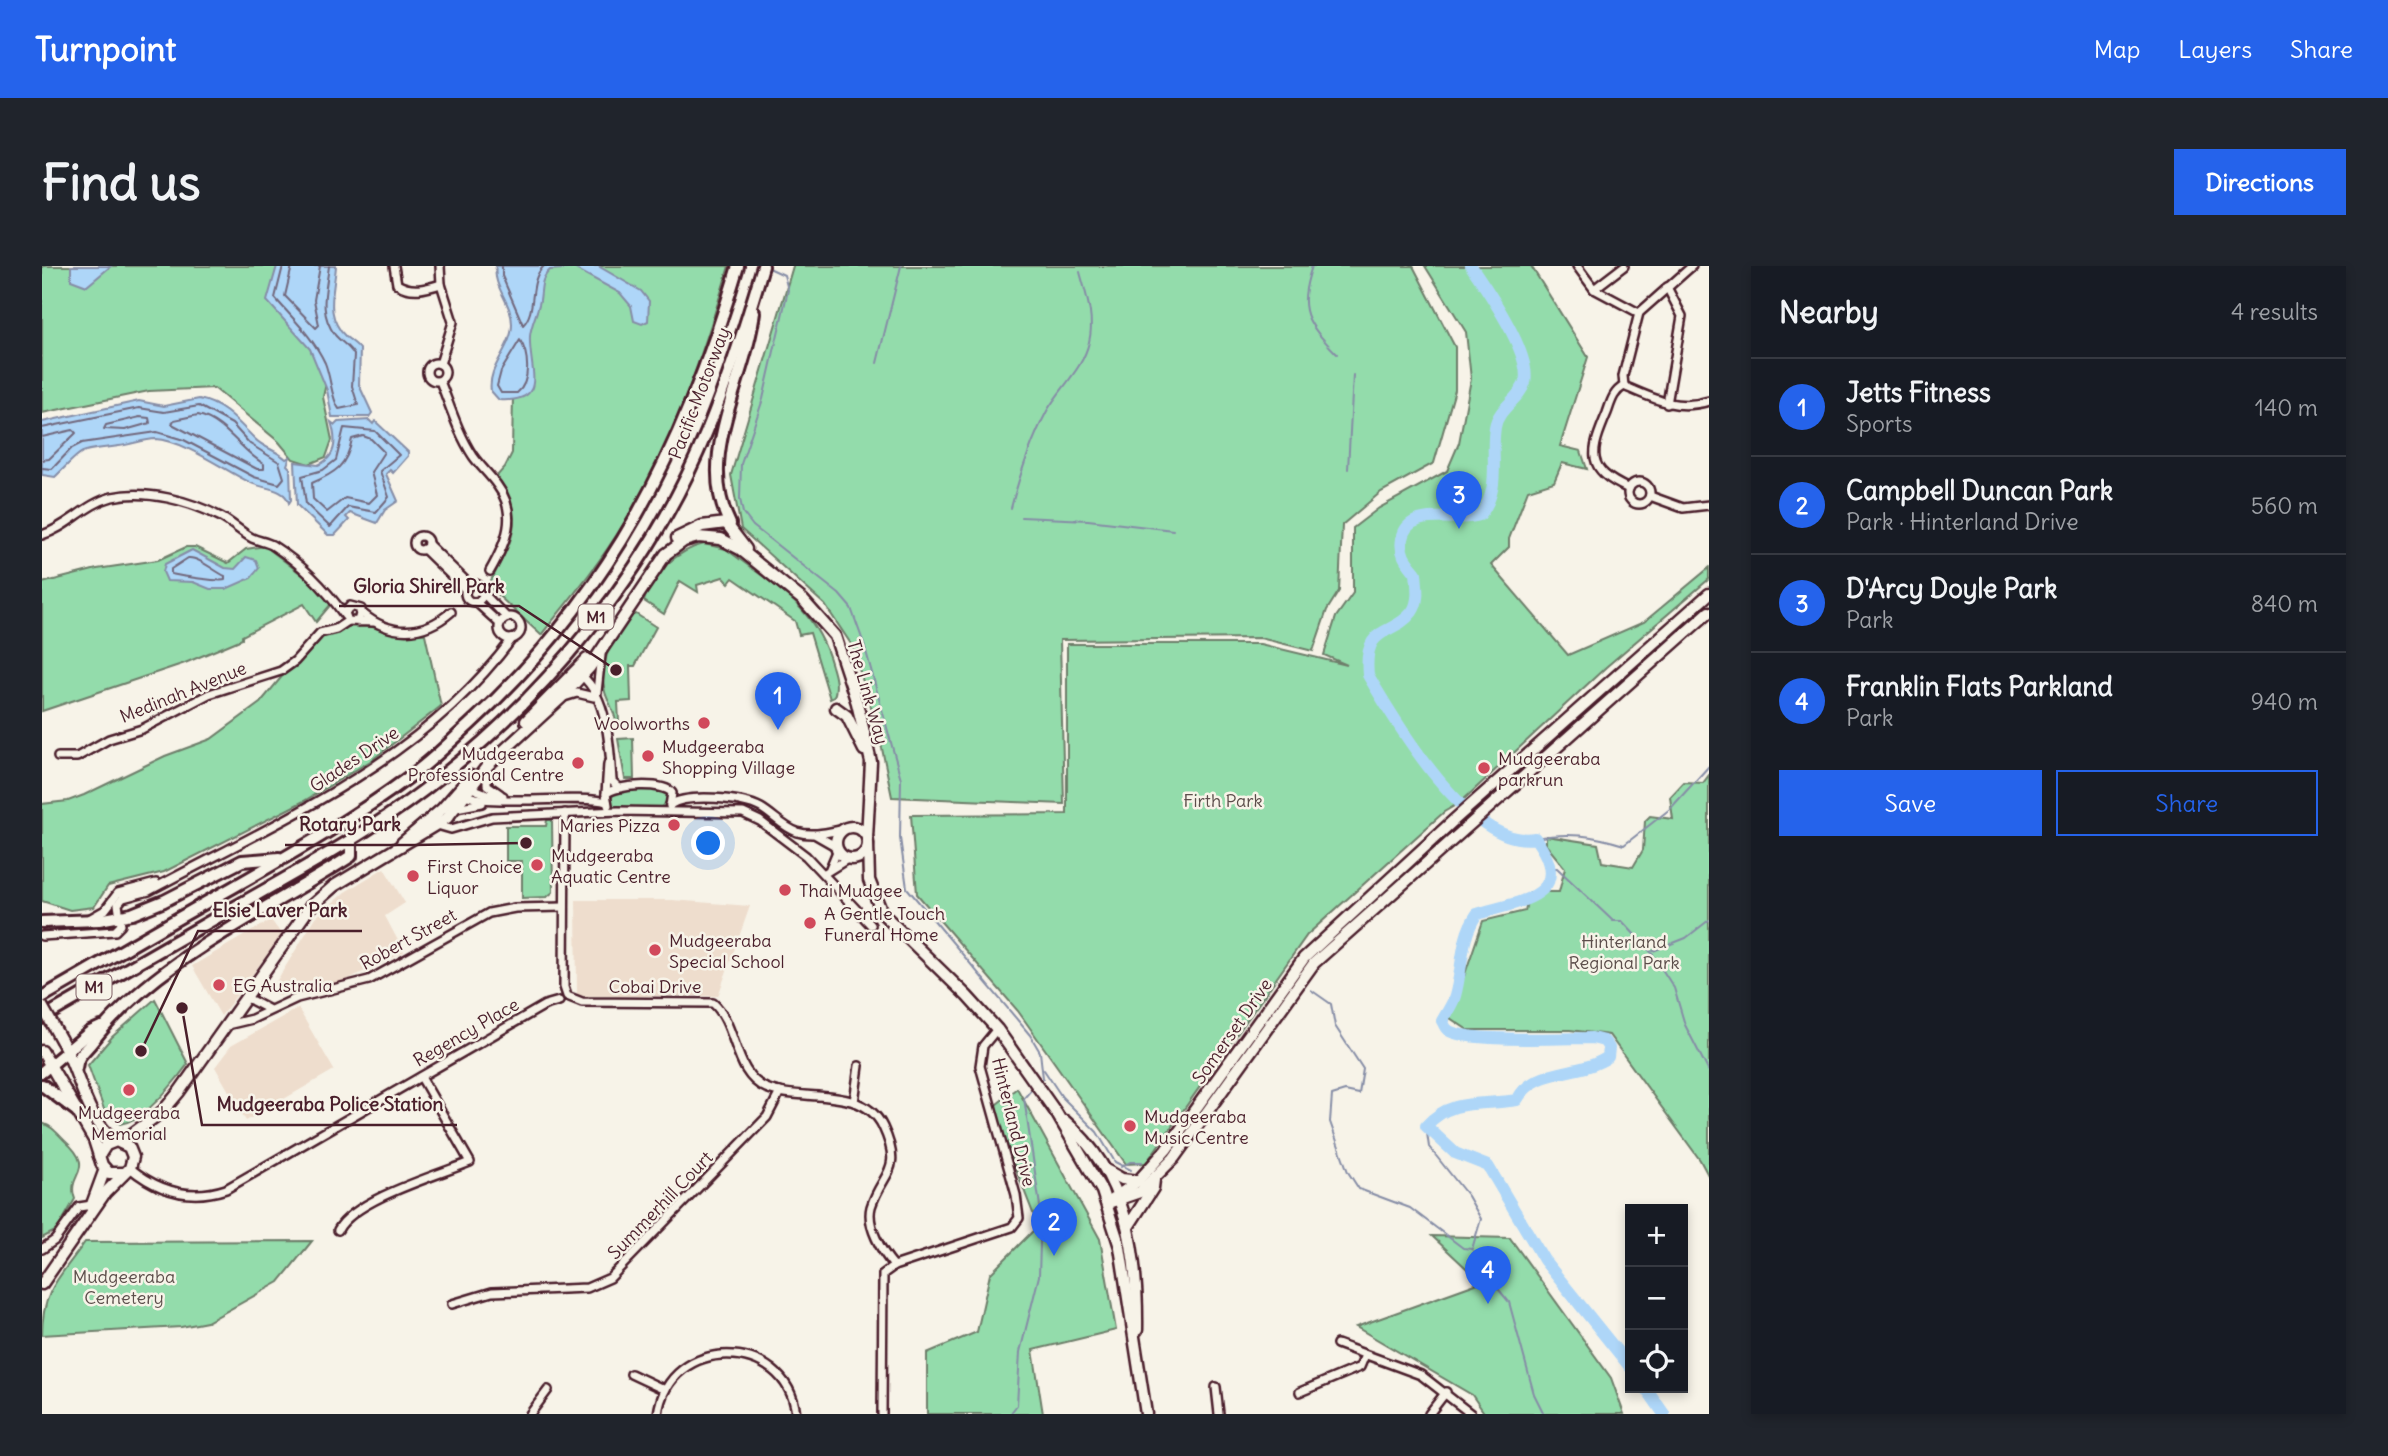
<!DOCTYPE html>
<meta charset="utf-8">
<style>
body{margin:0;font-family:Delius,sans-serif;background:#20242c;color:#f1f3f6}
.controls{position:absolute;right:21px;bottom:21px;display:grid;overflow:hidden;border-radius:0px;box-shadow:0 4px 10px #0003}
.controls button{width:63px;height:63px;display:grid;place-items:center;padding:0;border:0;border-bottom:2px solid #363941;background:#171b24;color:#f1f3f6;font:35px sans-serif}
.you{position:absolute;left:667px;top:578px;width:24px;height:24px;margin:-18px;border:5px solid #fff;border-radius:50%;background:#1a73e8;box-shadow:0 0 0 10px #1a73e833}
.badge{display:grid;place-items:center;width:46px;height:46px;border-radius:50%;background:#2563eb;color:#fff;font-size:23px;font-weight:700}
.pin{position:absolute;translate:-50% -58px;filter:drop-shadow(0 2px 4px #0008)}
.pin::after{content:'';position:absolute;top:37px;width:24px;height:21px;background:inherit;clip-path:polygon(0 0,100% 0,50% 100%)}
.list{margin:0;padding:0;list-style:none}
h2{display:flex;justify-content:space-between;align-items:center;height:91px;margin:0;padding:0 28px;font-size:30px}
h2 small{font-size:23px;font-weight:400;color:#9ea1a6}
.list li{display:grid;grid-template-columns:46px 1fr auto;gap:21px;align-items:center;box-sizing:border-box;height:98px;padding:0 28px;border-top:2px solid #363941}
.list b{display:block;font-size:26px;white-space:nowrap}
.list p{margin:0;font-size:23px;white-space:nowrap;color:#9ea1a6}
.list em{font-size:23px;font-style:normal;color:#9ea1a6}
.actions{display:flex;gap:14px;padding:21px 28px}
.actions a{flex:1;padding:16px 0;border:2px solid #2563eb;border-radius:0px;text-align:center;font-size:24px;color:#2563eb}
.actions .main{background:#2563eb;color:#fff}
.icon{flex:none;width:38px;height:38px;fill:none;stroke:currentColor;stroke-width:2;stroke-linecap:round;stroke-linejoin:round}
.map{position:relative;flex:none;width:1667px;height:1148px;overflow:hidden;border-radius:0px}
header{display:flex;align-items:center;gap:42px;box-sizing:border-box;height:98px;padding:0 35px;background:#2563eb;color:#fff}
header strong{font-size:33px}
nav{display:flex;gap:38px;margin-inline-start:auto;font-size:24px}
.intro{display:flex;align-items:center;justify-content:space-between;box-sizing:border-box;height:168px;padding:0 42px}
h1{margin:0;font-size:49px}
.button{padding:18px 32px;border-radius:0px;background:#2563eb;color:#fff;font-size:24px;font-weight:700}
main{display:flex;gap:42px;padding:0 42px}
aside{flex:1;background:#171b24;border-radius:0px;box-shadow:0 4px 10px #0003}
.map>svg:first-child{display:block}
</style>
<header>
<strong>Turnpoint</strong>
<nav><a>Map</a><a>Layers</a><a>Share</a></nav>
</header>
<div class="intro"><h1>Find us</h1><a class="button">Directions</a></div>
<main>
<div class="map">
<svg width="1667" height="1148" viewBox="0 0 1667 1148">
<rect width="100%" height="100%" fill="#f7f3e8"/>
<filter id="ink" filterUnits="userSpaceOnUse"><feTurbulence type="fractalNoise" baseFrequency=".0143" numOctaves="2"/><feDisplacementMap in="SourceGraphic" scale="14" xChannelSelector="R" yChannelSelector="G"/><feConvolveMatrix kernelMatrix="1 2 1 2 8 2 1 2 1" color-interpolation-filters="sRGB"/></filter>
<g filter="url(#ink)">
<!-- built -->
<g fill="#eeddcd">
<polygon points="342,602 363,637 343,650 362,686 300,716 235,730 232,724 234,716 274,651 303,626"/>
<polygon points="534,634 630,634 708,640 676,730 535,730"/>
<polygon points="229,654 240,669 179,750 150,700"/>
<polygon points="256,742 292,804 204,855 173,801 189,780"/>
</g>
<!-- green -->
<g fill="#93dcab" stroke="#6e7e6b" stroke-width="2">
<polygon points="0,0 269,0 291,85 281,131 290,174 284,191 267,198 251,193 237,176 172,122 107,125 0,147"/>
<path d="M488,0H687C661,88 631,179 582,257C558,297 528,333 499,369L446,320C468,278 487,254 454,211L463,201L470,187L471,128Z"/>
<polygon points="751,0 1371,0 1413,81 1413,124 1392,197 1339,226 1300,259 1297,325 1285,344 1271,385 1218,372 1018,374 1022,538 850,531 836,463 809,378 783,339 699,263 689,209"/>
<polygon points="1383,0 1489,0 1546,91 1518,180 1539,185 1545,203 1520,197 1512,216 1486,224 1467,273 1467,281 1449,299 1526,389 1602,356 1667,302 1667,313 1564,401 1419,536 1402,546 1265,669 1104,897 1084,898 976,745 875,628 869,549 1025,548 1025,378 1218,378 1305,399 1282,389 1294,351 1311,327 1311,262 1337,242 1405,205 1417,177 1429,113 1424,66"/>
<path d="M662,278L684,283L692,289C737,323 774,342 790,400C793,410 796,420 792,431L788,433L768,367L757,369L753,355L691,312L687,317L681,311L655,319L656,326L638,315L622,348L602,335C608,308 636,284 662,278Z"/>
<polygon points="223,280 263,311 290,337 274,356 262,338 200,370 200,373 143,397 0,445 0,317 55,303 116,294 144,281 153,281 186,297 204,283"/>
<path d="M594,348L614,361L593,400H588L589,435L576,436L577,456L574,457C573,444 566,437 563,426C555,395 571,375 588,350Z"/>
<polygon points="324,359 352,368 383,368 399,440 330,494 262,535 122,606 66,620 52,641 28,644 0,635 0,538 26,535 42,529 123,490 169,473 218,437 242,408 283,368 305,361"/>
<polygon points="591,472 592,513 583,513 576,473"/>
<polygon points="1667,509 1667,911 1658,894 1567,769 1528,764 1426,764 1408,752 1441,655 1483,645 1487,626 1517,626 1523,602 1504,579 1504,570 1556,578 1560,596 1591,601 1601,584 1603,555 1608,550 1631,553 1628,531 1642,516 1661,517"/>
<polygon points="621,523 627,531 620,542 573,542 568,534 574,524"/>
<polygon points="505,554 510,554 511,626 505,631 480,632 480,595 464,595 464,560 504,560"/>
<path d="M113,733L146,798C132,817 103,855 78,858L63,846L46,799L70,771Z"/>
<polygon points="975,822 1058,973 1074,1064 991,1084 1001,1148 885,1148 885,1087 935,1066 948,1008 996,960 950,842"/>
<path d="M0,857C11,861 14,866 22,874C57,905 23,907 33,933L15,964L0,972Z"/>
<polygon points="1390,970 1468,972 1569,1112 1582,1148 1443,1148 1430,1129 1314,1061 1439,1016"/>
<path d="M270,975L237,1016L165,1056L139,1061L0,1069C0,1024 18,1011 43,976Z"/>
</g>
<!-- water -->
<g fill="#aed6f8" stroke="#868da6" stroke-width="2">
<polygon points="29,0 69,0 45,20 29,14"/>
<path d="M235,0H294C292,27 282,49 304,71C309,75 314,78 318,83L317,119L330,147L327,151H290L285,124L268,83L225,35Z"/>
<path d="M454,0H556L599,25L607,35L606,55L600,58L592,55L589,40L578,27L532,2L508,4C498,13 500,22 498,34C496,46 489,58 488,70C486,102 509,137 457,134L449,125C445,100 470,83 470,58C470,36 450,21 454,0Z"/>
<path d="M157,133C182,138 196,156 213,173C222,182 234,184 244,193L248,191L245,199L248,202L249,234L247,237C243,221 219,223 207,216C182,204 141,174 114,173C102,173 89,179 77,180C33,186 45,180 13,211L0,209V156L97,135L122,140Z"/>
<path d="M327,154L331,158L333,155L366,186V190L351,207L348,204L344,208L356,235L343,244L335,257L308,247L304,251L307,254L293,269H286L255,239L253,196L276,199C295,191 295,174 289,156L293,159L296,156Z"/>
<polygon points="150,284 183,302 193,303 204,291 214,294 217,302 209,312 184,323 168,323 151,316 125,315 121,306 123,298"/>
</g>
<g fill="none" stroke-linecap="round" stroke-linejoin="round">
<!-- shore -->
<g stroke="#72687d" stroke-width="2">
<path d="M241,0L233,32C251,53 271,71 283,97C289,112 289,131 297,143L316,139L310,120L312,89C308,81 299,76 293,69C276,46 284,25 287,0"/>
<polyline points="250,0 243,30 274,62 277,59 272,34 278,0"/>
<path d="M460,0V10L481,59C496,44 485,16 502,0"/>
<path d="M478,74C487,88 489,116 475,127H459L455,120L459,105Z"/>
<path d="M156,149C183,155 199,185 222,198V203H215L130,158L132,154Z"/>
<polygon points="98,151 107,152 108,157 83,164 62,163 64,159"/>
<polyline points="0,162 97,142 122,146 157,140 190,158 208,178 237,196 242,212 237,218 212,211 142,174 115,166 40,177 30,182 10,203 0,202"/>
<polygon points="302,162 333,165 357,189 338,205 347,231 334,246 306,241 288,261 264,238 260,210 281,204 294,194"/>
<path d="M321,170L329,173L342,186L329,206L335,229L327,237L303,232L285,246L271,233L270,217C293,207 305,200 310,173Z"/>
<polyline points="0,171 31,164 34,167 7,193 0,194"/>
<path d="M146,292C157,291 172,305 183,310V314C177,316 138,310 129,308V303Z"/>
</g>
<!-- stream -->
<g stroke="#868da6" stroke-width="2">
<path d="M1270,0C1255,45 1264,56 1295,88"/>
<polyline points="727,2 742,9 746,24 721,133 699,198 698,233 701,247 711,260 797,328 809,342 822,378 859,513 858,572 865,622 988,769 998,786 1001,812 997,817"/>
<polyline points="835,97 859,0"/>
<polyline points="1306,203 1311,109"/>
<path d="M969,242C978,208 988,177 1005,145C1018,122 1041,103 1047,76C1053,52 1044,29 1038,6"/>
<polyline points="979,251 1046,254 1131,264"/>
<path d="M1493,572C1526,566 1550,569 1582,579L1628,543L1667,500"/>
<polyline points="1508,602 1515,602 1571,655 1580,655 1609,686 1632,722 1643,759 1667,806"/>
<polyline points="1611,685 1644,672 1667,654"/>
<polyline points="1269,724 1289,738 1293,760 1321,803 1317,828 1303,825 1290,829 1288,856 1306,906 1317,923 1368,942 1421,982 1430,983"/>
<polyline points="1002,804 1020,831 1055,866 1073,896 1089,904"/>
<polyline points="1384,860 1387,881 1426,930 1439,953 1430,983 1443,1007 1467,1036 1492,1128 1502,1148"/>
<polyline points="1079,901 1088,896 1100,896"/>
<polyline points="968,1148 975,1139 978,1086 997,1010 999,947 982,832 990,823"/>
</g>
<!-- river -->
<g stroke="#aed6f8" stroke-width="12">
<path d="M1429,0C1445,23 1490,89 1483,116C1478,133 1456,142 1453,161C1448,192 1460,222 1438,249C1415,258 1366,239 1360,273C1357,288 1365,296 1374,307C1375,320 1378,335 1370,346C1351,371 1321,357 1326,409C1354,457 1429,584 1493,572C1536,631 1477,635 1435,648C1418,672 1421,702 1413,730C1411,738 1404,747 1400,755C1402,758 1403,762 1406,764C1423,777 1525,772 1550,772L1562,775L1567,782L1566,791C1537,811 1493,800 1475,834C1441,840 1409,831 1384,860L1413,887L1446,900L1502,994L1588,1101"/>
<polyline points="1604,1122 1622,1148"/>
</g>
<!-- minor casing -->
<g stroke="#4a1f2b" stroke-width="12">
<g id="minor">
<path d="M352,0L355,18C370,27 383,23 399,18"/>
<polyline points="398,0 399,18 411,56 398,98"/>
<polyline points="1535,0 1552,23 1597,47"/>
<polyline points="1625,21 1640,50 1625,138"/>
<polyline points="1552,23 1582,0"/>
<circle cx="394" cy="106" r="9"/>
<path d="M398,115C408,140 416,167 431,190C438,200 448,209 455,219C477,248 464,277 448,305"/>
<polyline points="1582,120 1581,110 1597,47 1650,0"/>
<path d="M1582,120C1571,126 1569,136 1565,147C1548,187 1543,203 1587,223"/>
<path d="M1582,120C1612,133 1635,145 1667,135"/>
<circle cx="1597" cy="227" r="11"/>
<polyline points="1608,230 1641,242 1667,239"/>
<path d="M0,269C26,261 43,238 70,231C105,223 148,235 179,251C190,257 199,266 210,272C217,275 224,276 230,279C258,297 284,323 303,350"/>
<circle cx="379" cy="277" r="7"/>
<polyline points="386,278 428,319"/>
<polyline points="382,283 424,324"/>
<circle cx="432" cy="327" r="9"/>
<polyline points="441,327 464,351"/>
<polyline points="434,336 458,358"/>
<path d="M320,347C349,371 381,370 409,346"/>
<circle cx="468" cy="362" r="11"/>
<polyline points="316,356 319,343 308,340 303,347 306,355 330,356"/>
<path d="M540,410C566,432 568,483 570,515L576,521"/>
<polyline points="555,426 559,389"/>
<polyline points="522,431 535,427 552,431"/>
<polyline points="16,491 35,491 67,473 100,463 167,428 239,405 253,395 278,367 294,363 306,355"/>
<polyline points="445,502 445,519 458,528"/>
<polyline points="427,521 445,528 461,530"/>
<path d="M423,528C438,541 534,528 565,536"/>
<polyline points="564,528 566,498"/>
<path d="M566,539L564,528C574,518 622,516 630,527L628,540"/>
<path d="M628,539C645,527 701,532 719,542C731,549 741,561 755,566C771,571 787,566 803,563"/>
<polyline points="414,542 440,537"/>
<path d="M523,547L522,721L525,730L540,736L671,737C696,759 691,808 724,822C759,837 821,818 841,861C862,906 840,906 829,941C824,960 840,986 852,1000"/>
<polyline points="395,559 409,563 450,551 576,545 701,547 718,555 764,590 829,659"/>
<polyline points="774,569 795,581"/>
<polyline points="788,602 796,583"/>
<polyline points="783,607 807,592"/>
<polyline points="47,653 63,644 76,627 114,617"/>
<path d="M0,670L73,665L79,659L76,638L81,632L107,625C237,555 379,496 470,373"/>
<polyline points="205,732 226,743"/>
<polyline points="185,759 210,753 255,732 327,714 447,647 473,642 522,641"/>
<polyline points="812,836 817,800"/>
<path d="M88,902C116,925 148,935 184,923L503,739L517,735"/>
<path d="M296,964C313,933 396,909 428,896L379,811"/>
<polyline points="0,983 13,974 37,941 50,939"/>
<polyline points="410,1038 450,1026 545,1022 568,1012 725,851 738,826"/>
<polyline points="1295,1078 1379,1109 1429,1148"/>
<polyline points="589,1108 623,1124"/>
<polyline points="1174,1121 1177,1148"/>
<polyline points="1258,1126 1318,1101 1323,1089"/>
<polyline points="488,1148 506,1124"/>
<path d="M616,1148C626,1069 745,1069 754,1148"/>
<polyline points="840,1148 841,1008 852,1000 970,961 977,952 974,929 938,800 941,780 955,763"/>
<polyline points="1387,1148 1404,1126"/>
</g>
</g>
<!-- major casing -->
<g stroke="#4a1f2b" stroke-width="15">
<g id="major">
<polyline points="635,272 660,260 684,257 704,283"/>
<polyline points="794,442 805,450 822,484"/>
<polyline points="484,455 545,393"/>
<circle cx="810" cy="577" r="16"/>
<polyline points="360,577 400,543 429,510"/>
<polyline points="826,578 827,614 840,647 925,730 955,763 1015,848 1060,925 1078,981 1104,1148"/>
<path d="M19,774C39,808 42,852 74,875"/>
<polyline points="0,785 52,874 60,899 67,907 81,907"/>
<path d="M1023,855C1085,908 1096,987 1095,1064"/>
<polyline points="79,876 121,845 137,826 268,641 292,620 405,552 446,499 519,432 548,401 624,288 642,275 656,271 679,273 698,283 761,334 793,370 815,437 829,496 825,572"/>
<polyline points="1066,905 1080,913 1096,915"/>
<polyline points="1069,936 1098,926 1132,892 1272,697 1667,346"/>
<polyline points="1065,937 1096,915 1124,884 1262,692 1412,554 1667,328"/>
<polyline points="49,941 63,903"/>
<polyline points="1086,961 1111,922 1112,914"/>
<polyline points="0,1018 63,927 88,902 91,891 87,881 74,875 64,879 57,890"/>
</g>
</g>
<!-- highway casing -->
<g stroke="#4a1f2b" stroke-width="16">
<g id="highway">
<path d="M688,258C653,190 704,115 712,46"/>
<polyline points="0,656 57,654 90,648 122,635 200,595 237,592"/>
<path d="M0,731C63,695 125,658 188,623C249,588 311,553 367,511C389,496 408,476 427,459C569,329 642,183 696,0"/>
<path d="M0,752C64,715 128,678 193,641C258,604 323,569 382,524C502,433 608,305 665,165C687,111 705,55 721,0"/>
<path d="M34,802C35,789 43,785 50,776C113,694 223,646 309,590V574"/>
<polyline points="0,806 48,766 59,761"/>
<polyline points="0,819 35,845"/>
</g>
</g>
<!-- minor -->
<use href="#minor" stroke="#f7f3e8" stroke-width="7"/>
<!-- major -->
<use href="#major" stroke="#f7f3e8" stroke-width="10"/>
<!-- highway -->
<use href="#highway" stroke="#f7f3e8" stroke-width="10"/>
<!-- major-bridge casing -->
<g stroke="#4a1f2b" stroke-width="15" stroke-linecap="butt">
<polyline id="major-bridge" points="0,740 19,774"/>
</g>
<!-- major-bridge -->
<use href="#major-bridge" stroke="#f7f3e8" stroke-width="10"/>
</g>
</g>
<!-- markers -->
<g fill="#d1495b" stroke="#f7f3e8" stroke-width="2.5">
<circle cx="662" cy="457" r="7"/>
<circle cx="606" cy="490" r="7"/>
<circle cx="536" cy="497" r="7"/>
<circle cx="1442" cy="502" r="7"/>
<circle cx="632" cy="559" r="7"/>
<circle cx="495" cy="599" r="7"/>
<circle cx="371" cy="610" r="7"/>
<circle cx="743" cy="624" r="7"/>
<circle cx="768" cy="657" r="7"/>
<circle cx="613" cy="684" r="7"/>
<circle cx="177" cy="719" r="7"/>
<circle cx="87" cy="824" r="7"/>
<circle cx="1088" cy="860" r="7"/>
</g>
<g text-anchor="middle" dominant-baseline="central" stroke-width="5" stroke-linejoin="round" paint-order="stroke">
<!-- shield labels -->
<g fill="#f7f3e8" stroke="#7e5f64" stroke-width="2">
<rect x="536.5" y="338.5" width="35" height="25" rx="5"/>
<rect x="34.5" y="708.5" width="35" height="25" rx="5"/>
</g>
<g font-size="16" font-weight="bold" fill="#4a1f2b">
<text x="554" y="351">M1</text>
<text x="52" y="721">M1</text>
</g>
<!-- street labels -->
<g font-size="18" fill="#4a1f2b" stroke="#f7f3e8">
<text transform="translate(657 127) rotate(-69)">Pacific Motorway</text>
<text transform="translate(141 426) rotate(-22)">Medinah Avenue</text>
<text transform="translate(826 426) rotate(74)">The Link Way</text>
<text transform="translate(312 493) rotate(-34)">Glades Drive</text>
<text transform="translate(366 673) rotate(-29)">Robert Street</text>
<text x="613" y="720">Cobai Drive</text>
<text transform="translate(1190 765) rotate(-55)">Somerset Drive</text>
<text transform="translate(424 766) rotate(-30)">Regency Place</text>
<text transform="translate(972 856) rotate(76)">Hinterland Drive</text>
<text transform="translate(618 939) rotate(-46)">Summerhill Court</text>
</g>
<!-- poi labels -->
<g font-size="18" fill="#4a1f2b" stroke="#f7f3e8" text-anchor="start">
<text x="648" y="457" text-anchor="end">Woolworths</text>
<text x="620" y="480">Mudgeeraba<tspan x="620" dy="21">Shopping Village</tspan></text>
<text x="522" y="487" text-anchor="end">Mudgeeraba<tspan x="522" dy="21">Professional Centre</tspan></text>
<text x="1456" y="492">Mudgeeraba<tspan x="1456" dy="21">parkrun</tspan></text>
<text x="618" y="559" text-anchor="end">Maries Pizza</text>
<text x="509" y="589">Mudgeeraba<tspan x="509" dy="21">Aquatic Centre</tspan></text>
<text x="385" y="600">First Choice<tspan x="385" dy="21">Liquor</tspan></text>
<text x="757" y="624">Thai Mudgee</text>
<text x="782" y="647">A Gentle Touch<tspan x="782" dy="21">Funeral Home</tspan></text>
<text x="627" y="674">Mudgeeraba<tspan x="627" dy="21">Special School</tspan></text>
<text x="191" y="719">EG Australia</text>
<text x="87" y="846" text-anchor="middle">Mudgeeraba<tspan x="87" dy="21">Memorial</tspan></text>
<text x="1102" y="850">Mudgeeraba<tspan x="1102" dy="21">Music Centre</tspan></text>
</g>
<!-- park labels -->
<g font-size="18" fill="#5c4e4b" stroke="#f7f3e8">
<text x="1181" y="534">Firth Park</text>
<text x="1582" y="675">Hinterland<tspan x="1582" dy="21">Regional Park</tspan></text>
<text x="82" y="1010">Mudgeeraba<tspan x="82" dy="21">Cemetery</tspan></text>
</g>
</g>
<!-- callouts -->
<path fill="none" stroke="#4a1f2b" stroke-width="2.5" d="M574 404L477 340H297M484 577L373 579H243M99 785L156 665H320M140 742L160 859H415"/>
<g fill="#4a1f2b" stroke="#f7f3e8" stroke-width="2.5">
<circle cx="574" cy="404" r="7"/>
<circle cx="484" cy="577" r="7"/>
<circle cx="99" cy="785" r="7"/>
<circle cx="140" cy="742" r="7"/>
</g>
<g font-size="19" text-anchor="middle" font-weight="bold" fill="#4a1f2b" stroke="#f7f3e8" stroke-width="5" stroke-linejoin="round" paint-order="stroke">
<text x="387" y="327">Gloria Shirell Park</text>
<text x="308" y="565">Rotary Park</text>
<text x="238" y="651">Elsie Laver Park</text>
<text x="288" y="845">Mudgeeraba Police Station</text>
</g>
</svg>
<div class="controls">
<button>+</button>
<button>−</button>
<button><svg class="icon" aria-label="locate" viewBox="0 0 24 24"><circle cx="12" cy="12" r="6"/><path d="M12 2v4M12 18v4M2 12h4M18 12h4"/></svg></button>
</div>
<div class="you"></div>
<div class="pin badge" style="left:736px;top:464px">1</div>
<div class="pin badge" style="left:1012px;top:990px">2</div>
<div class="pin badge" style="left:1417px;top:263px">3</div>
<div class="pin badge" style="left:1446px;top:1038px">4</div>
</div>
<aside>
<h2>Nearby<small>4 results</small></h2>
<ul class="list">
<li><span class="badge">1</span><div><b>Jetts Fitness</b><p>Sports</p></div><em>140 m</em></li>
<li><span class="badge">2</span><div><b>Campbell Duncan Park</b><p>Park · Hinterland Drive</p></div><em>560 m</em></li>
<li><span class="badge">3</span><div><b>D'Arcy Doyle Park</b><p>Park</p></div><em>840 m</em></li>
<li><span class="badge">4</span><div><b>Franklin Flats Parkland</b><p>Park</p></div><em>940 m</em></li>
</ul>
<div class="actions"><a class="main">Save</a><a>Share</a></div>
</aside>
</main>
